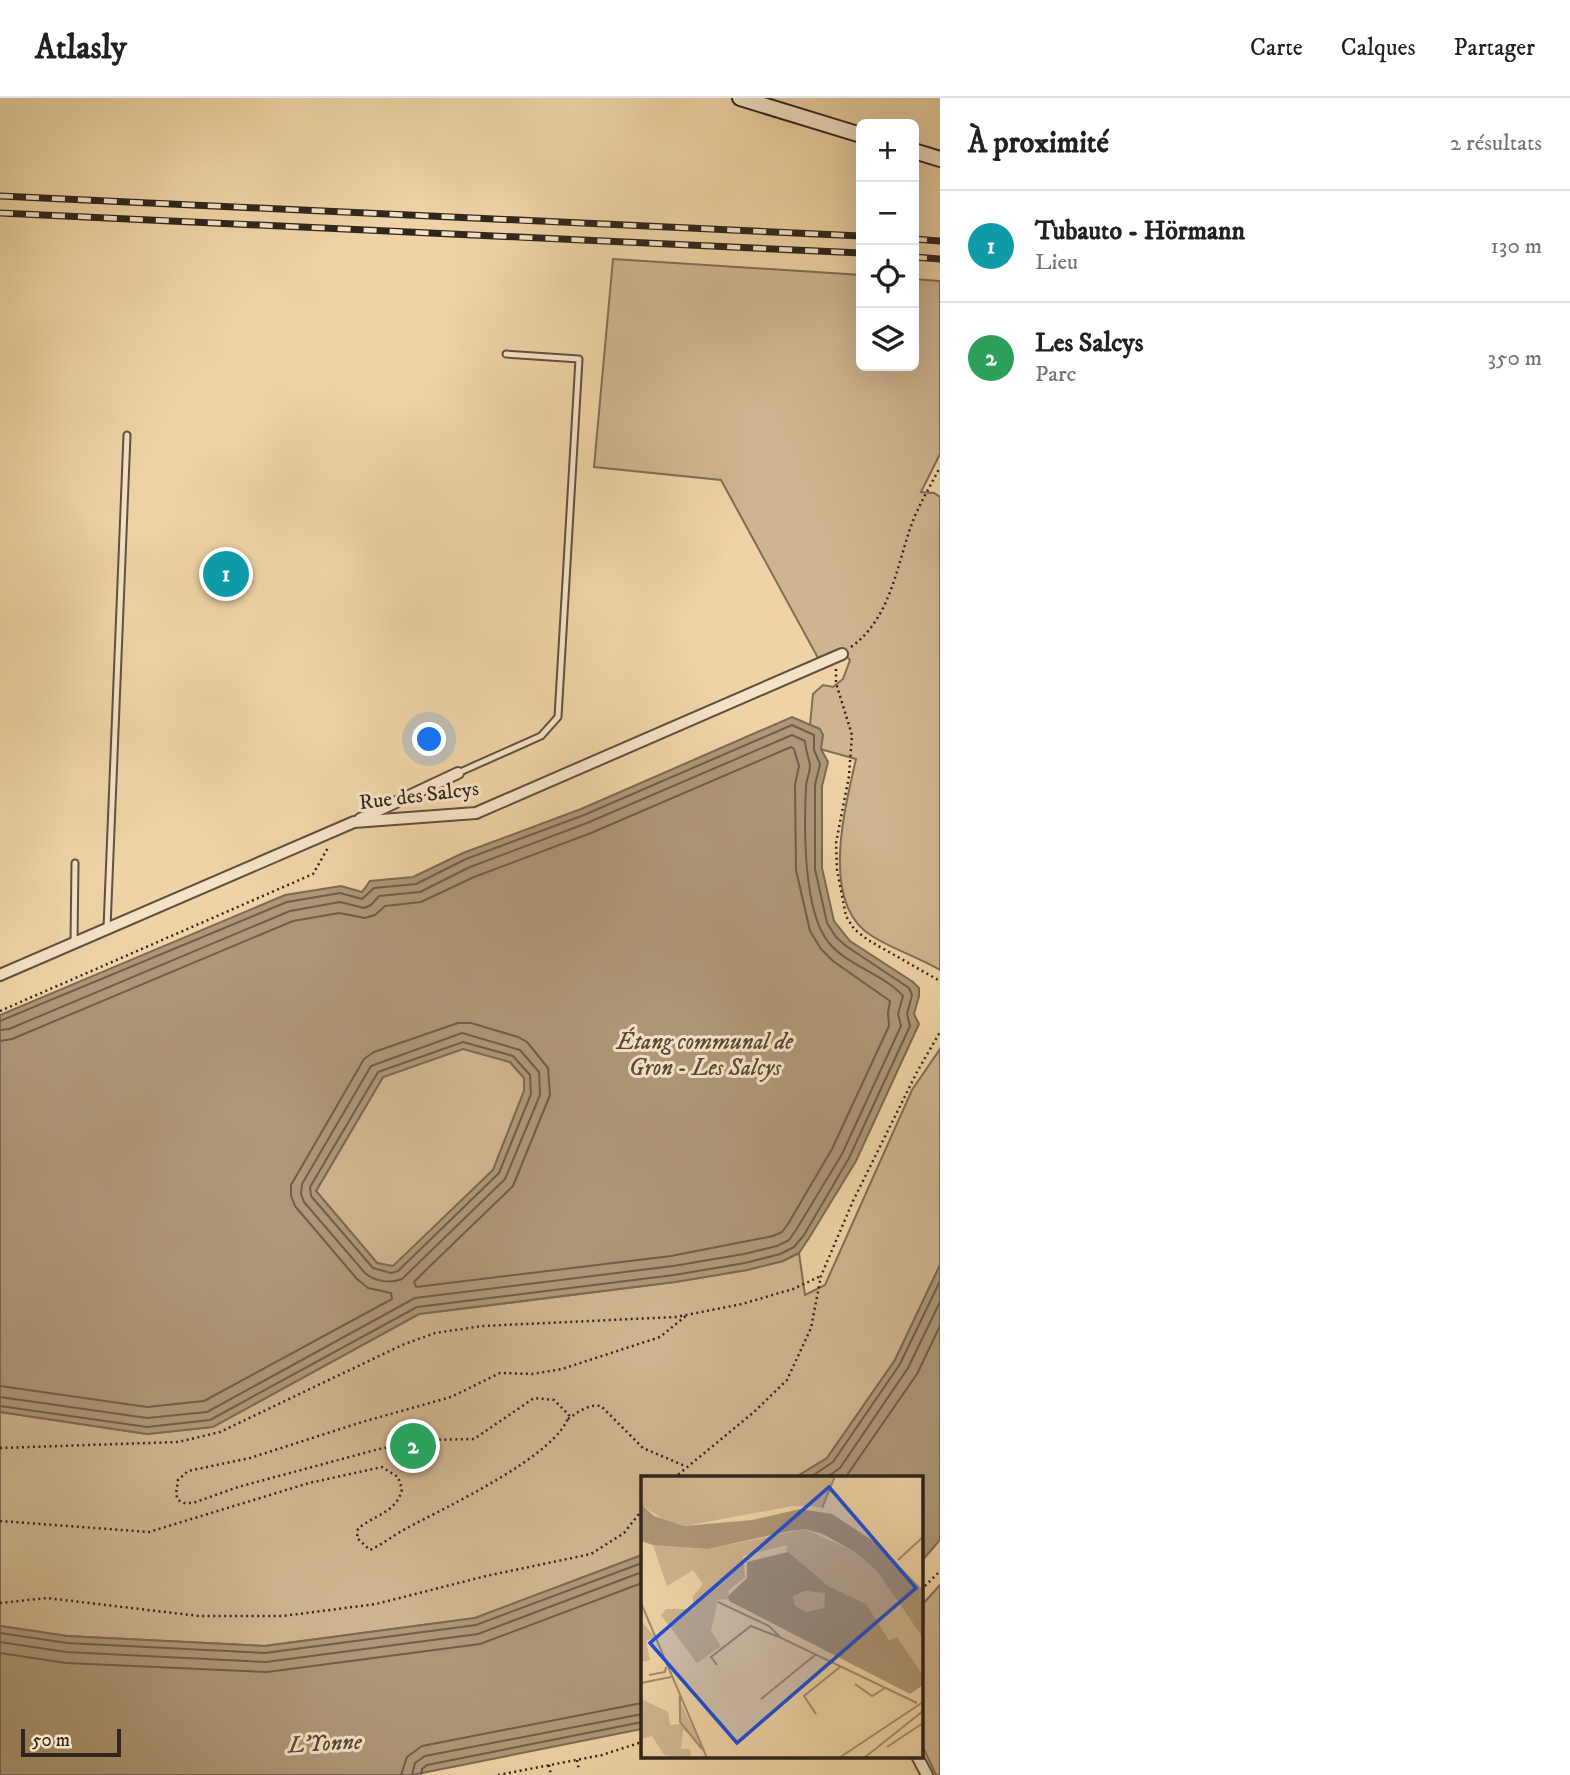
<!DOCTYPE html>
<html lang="fr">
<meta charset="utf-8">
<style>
body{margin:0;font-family:"IM FELL DW Pica",serif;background:#f2f2f2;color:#202124}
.controls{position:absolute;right:21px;top:21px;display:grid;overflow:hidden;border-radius:10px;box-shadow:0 7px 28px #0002}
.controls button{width:63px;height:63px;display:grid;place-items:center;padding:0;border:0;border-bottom:2px solid #e0e0e0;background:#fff;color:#202124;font:35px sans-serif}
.scale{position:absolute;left:21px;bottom:18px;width:100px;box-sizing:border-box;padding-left:7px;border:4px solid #30251d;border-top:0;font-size:19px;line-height:24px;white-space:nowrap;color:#30251d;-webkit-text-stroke:5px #f5e2c5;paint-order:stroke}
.you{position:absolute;left:430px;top:642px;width:24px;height:24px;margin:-18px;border:5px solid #fff;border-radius:50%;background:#1a73e8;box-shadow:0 0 0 10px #1a73e833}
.badge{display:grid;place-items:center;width:46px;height:46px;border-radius:50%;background:#111827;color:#fff;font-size:23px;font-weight:700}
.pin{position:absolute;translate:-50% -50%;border:4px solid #fff;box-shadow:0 2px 7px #0006}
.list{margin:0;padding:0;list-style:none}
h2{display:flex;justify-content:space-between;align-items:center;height:91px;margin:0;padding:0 28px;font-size:30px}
h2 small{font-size:23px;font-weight:400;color:#757577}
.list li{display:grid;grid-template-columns:46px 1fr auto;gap:21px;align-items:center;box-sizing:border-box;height:112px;padding:0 28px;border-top:2px solid #e0e0e0}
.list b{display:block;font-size:26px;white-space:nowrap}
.list p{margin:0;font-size:23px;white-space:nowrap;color:#757577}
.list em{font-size:23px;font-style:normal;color:#757577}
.icon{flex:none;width:38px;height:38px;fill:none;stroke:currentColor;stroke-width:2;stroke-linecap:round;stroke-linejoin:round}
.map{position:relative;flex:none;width:940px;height:1677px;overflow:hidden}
header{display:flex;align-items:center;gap:42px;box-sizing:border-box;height:98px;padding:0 35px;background:#fff;border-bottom:2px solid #e0e0e0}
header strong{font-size:33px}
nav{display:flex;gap:38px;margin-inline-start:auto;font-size:24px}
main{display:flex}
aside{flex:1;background:#fff}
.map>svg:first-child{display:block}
</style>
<header>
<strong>Atlasly</strong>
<nav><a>Carte</a><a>Calques</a><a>Partager</a></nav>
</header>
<main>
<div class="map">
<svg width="940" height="1677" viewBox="0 0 940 1677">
<rect width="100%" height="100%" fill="#efd3a6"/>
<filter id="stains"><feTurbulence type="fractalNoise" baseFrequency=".00286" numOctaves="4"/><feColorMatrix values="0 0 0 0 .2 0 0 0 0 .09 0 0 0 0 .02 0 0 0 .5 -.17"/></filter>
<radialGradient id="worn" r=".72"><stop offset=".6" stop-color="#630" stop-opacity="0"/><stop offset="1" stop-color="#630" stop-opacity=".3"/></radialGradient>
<!-- green -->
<g fill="#cfb58f" stroke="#806d56" stroke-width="2">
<path d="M613,161L861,177V268H914V181L940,183V356L921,394L934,395L940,399V872C918,859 894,852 872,838C819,806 845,710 856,661L820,651V631L810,627L813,596L823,587L833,589L843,581L850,562L840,551L818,560L721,382L594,369Z"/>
<polygon points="463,950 510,964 524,980 524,993 493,1072 393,1169 377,1165 316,1093 383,979"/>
<polygon points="940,951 940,1167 895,1262 827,1360 796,1379 642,1380 642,1457 475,1520 264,1548 67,1538 0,1528 0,1314 147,1336 212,1329 419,1216 675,1184 747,1172 783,1163 799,1155 805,1197 825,1187 912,992"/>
<polygon points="940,1487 940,1677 936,1677 921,1645 921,1508"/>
</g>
<!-- water -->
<g fill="#ae9877" stroke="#7c6a53" stroke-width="2" fill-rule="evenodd">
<path d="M792,619L820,631L823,637L821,651L828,664L822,688V770L834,823L850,843L913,884L919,890V898L914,916L919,926L856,1063L809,1140L799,1155L783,1163L747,1172L675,1184L419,1216L213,1329L147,1336L0,1314V917L285,797L341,788L362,794L370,783L413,779L463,755L581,711ZM463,951L510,964L524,980V993L493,1072L393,1168L377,1165L316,1093L383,979Z"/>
<polygon points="940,1167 940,1442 921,1464 921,1380 796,1379 827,1360 895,1262"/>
<polygon points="642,1457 642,1631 412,1677 0,1677 0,1528 67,1538 265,1548 475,1520"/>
</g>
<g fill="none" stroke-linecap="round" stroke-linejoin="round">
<!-- shore -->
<g stroke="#6f5e4a" stroke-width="2">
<polyline points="0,923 287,804 340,795 362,801 374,790 416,786 466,761 584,717 792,627 814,637 814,652 820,666 815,687 815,771 827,825 836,839 846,848 909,890 912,897 907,916 910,928 849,1060 804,1137 794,1149 780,1156 745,1165 674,1177 417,1209 210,1322 147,1329 0,1308"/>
<path d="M0,932L9,931L290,813L340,804L364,810L371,807L379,798L420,794L470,769L587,725L792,637L805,643C805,651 810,663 810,668C810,675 806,682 806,689C804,729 803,814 829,845C848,868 885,877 903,898L898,916L901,928L842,1056L796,1132L789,1142L777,1148L744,1156L673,1168L415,1200L207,1314L147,1320L0,1299"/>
<path d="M462,935L520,952L539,974L540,997L505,1081L402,1181C390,1186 374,1183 365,1175L304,1104L301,1096L302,1086L371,968Z"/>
<polyline points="0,943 12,941 293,823 339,815 365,820 375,817 385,808 421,804 474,779 591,735 791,649 794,651 799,668 795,687 796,772 810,833 821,851 833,863 890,903 888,915 889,928 832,1051 788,1126 782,1134 773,1138 671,1158 416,1189 414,1184 427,1171 513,1088 550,997 548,970 527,944 518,939 471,925 458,925 374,954 364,961 291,1087 291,1098 295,1108 357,1181 368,1190 391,1195 392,1201 204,1303 147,1309 0,1288"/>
<polygon points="463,944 513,958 530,977 531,996 499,1075 398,1173 391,1175 373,1170 311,1098 310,1089 378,974"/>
<polyline points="809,1380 833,1364 900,1266 940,1183"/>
<polyline points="826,1380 840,1370 908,1270 940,1204"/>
<polyline points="845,1380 917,1276 940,1228"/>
<polyline points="0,1535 67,1545 265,1555 476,1527 642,1465"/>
<polyline points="0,1544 66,1554 266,1564 478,1536 642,1474"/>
<polyline points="0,1555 66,1565 267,1574 480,1546 642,1485"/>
<polyline points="401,1677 407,1659 422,1648 642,1605"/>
<polyline points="412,1677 415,1665 425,1658 642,1616"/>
<polyline points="421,1677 422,1671 427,1667 642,1624"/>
</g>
<!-- service casing -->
<g stroke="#60503f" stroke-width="9">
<g id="service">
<polyline points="458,675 541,638 558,619 579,261 506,256"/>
<polyline points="107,830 127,337"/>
<polyline points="74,845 75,765"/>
</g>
</g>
<!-- minor casing -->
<g stroke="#60503f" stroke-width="14">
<g id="minor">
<polyline points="360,721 458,675"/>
<polyline points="0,877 354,724 476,715 842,556"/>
<polyline points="917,1658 927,1677"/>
</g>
</g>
<!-- secondary casing -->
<g stroke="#30251d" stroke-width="18">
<g id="secondary">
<polyline points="740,0 861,37"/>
<polyline points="914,53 940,61"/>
</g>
</g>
<!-- path -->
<g stroke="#30251d" stroke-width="2.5" stroke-dasharray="2 3.5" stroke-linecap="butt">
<path d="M851,549C890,521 896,471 911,428C918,408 930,389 940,369"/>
<polyline points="836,571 836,585 852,637 849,678 836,745 837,772 846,818 854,831 868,842 940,883"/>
<polyline points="0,913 313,776 329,748"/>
<path d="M568,1321C578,1314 588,1306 601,1308L643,1350L685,1368"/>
<polyline points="0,1350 178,1344 220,1334 402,1247 435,1235 482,1228 676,1219 742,1206 793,1191 821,1178"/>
<polyline points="674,1380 754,1314 787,1282 811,1230 821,1178 853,1103 917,974 940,934"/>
<path d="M0,1423L149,1434L309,1385L382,1369L398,1379L402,1391C397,1415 373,1417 358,1431L357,1440L370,1452C383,1446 394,1437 407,1430C444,1410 559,1357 569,1317L554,1302L534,1300L474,1341L428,1342L379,1351L238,1389L193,1405H184L178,1402L176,1396L178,1382L188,1373L250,1360L362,1324L451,1299L500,1275L532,1276L562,1271L660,1239L687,1217"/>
<polyline points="921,1492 940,1473"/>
<polyline points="0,1505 47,1500 199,1518 283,1518 376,1506 486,1478 591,1456 624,1435 642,1412"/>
<polyline points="577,1662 579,1672"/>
<polyline points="549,1667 551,1677"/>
<polyline points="498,1677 602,1657 642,1644"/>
</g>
<!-- service -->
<use href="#service" stroke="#f5e2c5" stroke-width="5"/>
<!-- minor -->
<use href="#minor" stroke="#f5e2c5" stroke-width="10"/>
<!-- secondary -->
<use href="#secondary" stroke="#f5e2c5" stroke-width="14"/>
<!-- rail casing -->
<g stroke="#30251d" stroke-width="7">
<g id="rail">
<polyline points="0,98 861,138"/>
<polyline points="0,115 861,155"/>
<polyline points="914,141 940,143"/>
<polyline points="914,159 940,161"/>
</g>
</g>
<!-- rail -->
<use href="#rail" stroke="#f5e2c5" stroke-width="4.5" stroke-dasharray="13" stroke-linecap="butt"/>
</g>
<g text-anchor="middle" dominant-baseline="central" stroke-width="6" stroke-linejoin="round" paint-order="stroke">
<!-- street labels -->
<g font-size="21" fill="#30251d" stroke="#f5e2c5">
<text transform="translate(419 698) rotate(-7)">Rue des Salcys</text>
</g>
<!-- water labels -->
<g font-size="23" font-style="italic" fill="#564838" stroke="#f5e2c5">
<text x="705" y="944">Étang communal de<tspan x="705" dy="26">Gron - Les Salcys</tspan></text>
<text transform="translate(325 1646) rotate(-3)">L'Yonne</text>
</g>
</g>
<!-- overview -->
<g transform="translate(641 1378)">
<rect width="282" height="282" fill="#efd3a6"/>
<path d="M0,0H193L180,31L152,30L43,50L28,47L2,30ZM164,53L214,76L236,95L282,162V199L256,161L248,164L225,128L187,110L145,75L146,69L102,80L104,101L87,115L88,123L77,124L70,155L80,170L56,187L20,139L25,133H52V120L62,108L52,94L26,110L12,69L67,73ZM164,115L184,117L183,132L165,136L154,130L152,120ZM0,145L14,161L5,165L9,184L0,186ZM37,221L60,269L42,253L40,273H49L50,282L23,279L11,260L0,263V223L27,236L29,249L39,248Z" fill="#cfb58f"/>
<path d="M0,28L13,40L43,50L111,44L159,33L191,38L237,68L280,112L282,162L236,95L214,76L182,58L164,53L148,55L67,73L12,69L0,65ZM147,76L187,110L225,128L248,164L256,161L282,199V209L269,218L88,125L87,120L106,102V86ZM164,115L184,117L183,132L165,136L154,130L152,120Z" fill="#ae9877" fill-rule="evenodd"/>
<path fill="none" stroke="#a38d6f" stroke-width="2" d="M181,32L194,0M257,84L282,61M77,126L128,150L140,162L276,227M0,127L66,282M76,189L70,181L110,150L138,161M8,199L24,196L25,191M0,207L30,201M214,208L231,220L244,212M39,219V246L61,273M120,223L174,179M175,238L163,220L199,191M246,271L282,247M198,282L282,226M223,282L282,235"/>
<path fill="#1d4ed8" fill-opacity="0.15" stroke="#1d4ed8" stroke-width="3.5" d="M188,11L275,112L96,267L9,167Z"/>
<rect width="282" height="282" fill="none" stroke="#30251d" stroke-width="3.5"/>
</g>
<rect width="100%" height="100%" filter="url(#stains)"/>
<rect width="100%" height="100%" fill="url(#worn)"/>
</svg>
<div class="controls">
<button>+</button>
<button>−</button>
<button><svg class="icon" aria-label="locate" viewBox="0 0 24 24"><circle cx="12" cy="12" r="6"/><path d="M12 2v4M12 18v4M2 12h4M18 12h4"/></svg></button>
<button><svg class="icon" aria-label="layers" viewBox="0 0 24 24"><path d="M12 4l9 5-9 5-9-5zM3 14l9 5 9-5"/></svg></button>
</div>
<div class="scale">50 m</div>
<div class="you"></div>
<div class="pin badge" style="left:226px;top:476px;background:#0f9aa8">1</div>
<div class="pin badge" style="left:413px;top:1348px;background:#2e9e5b">2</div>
</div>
<aside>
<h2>À proximité<small>2 résultats</small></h2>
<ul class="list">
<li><span class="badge" style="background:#0f9aa8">1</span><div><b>Tubauto - Hörmann</b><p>Lieu</p></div><em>130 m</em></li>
<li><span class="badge" style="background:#2e9e5b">2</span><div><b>Les Salcys</b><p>Parc</p></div><em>350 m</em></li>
</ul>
</aside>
</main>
